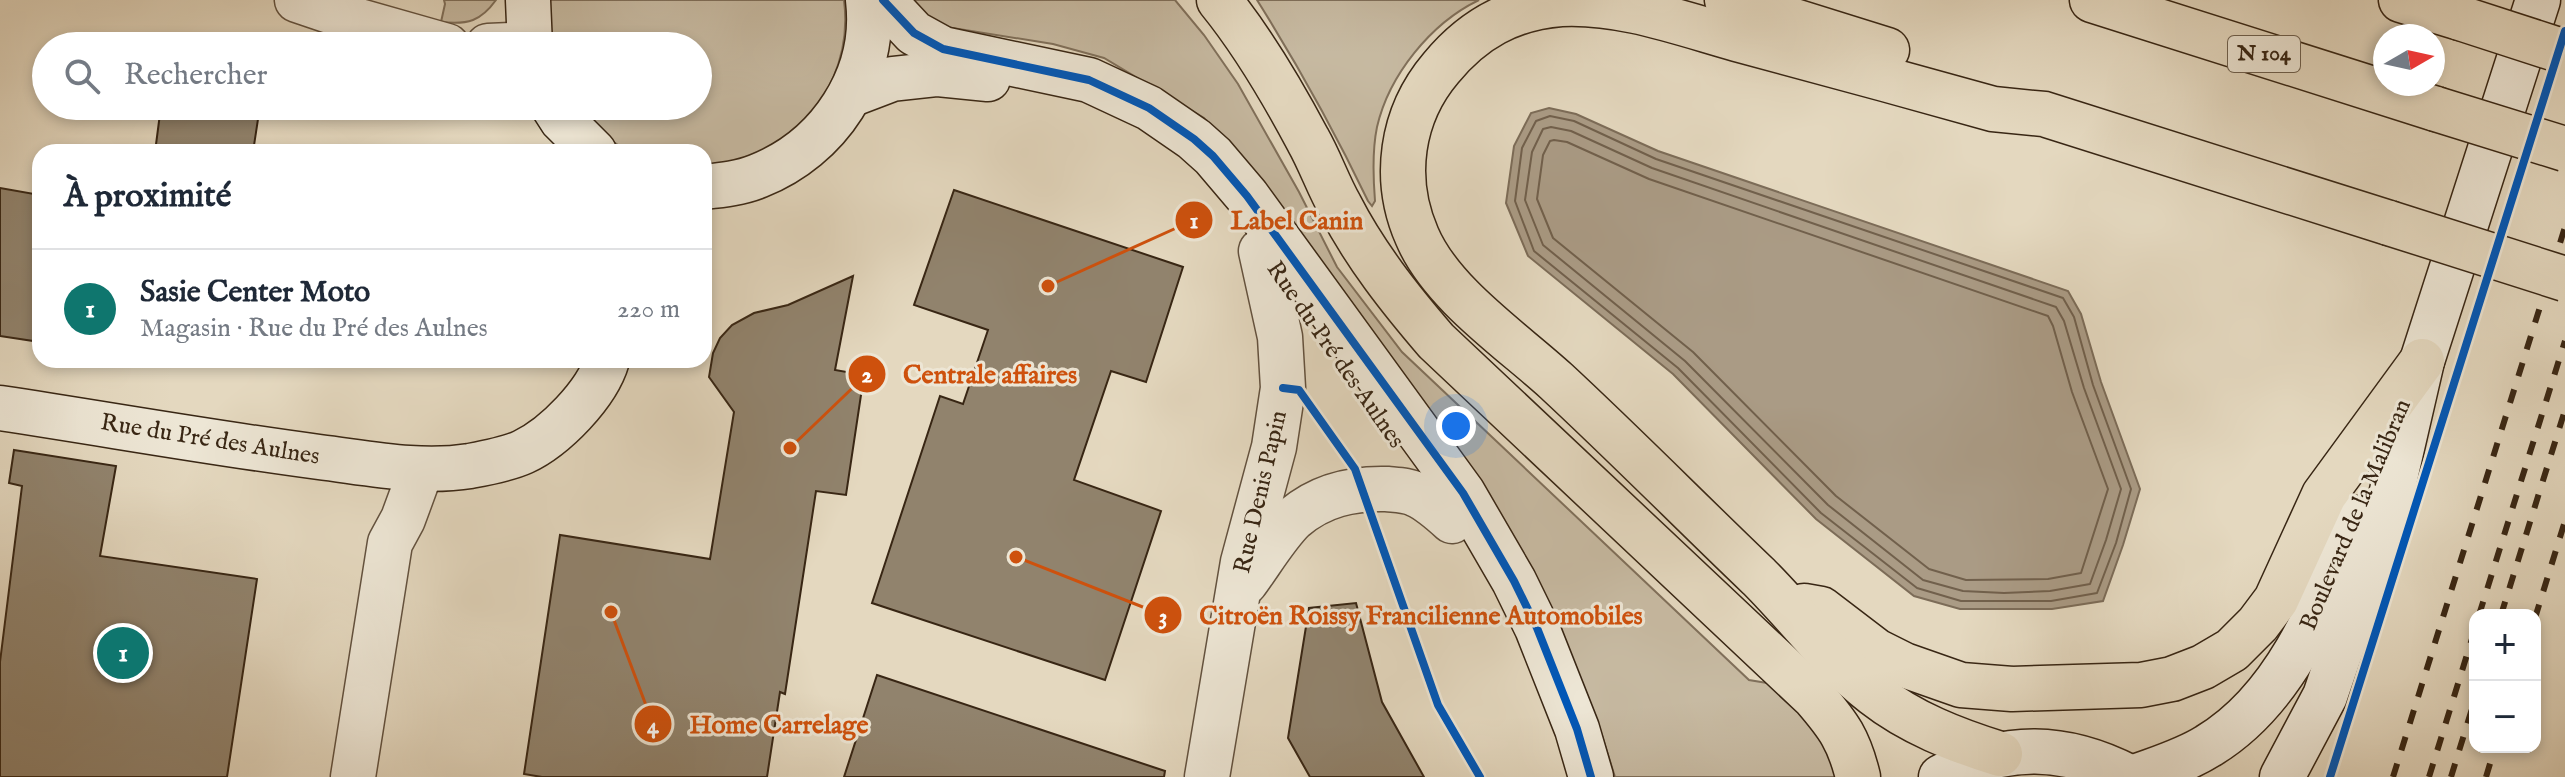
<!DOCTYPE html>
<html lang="fr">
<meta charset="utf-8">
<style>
body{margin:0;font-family:"IM FELL English",serif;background:#f6f6f7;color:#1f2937}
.controls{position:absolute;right:24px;bottom:24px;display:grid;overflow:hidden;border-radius:16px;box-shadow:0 4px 12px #0003}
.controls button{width:72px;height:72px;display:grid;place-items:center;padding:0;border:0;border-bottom:2px solid #e0e1e3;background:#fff;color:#1f2937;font:40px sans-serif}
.compass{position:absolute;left:2373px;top:24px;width:72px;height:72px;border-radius:50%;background:#fff;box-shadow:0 4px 12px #0003;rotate:81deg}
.you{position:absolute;left:1456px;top:426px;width:28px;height:28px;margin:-20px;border:6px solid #fff;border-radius:50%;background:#1a73e8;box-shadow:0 0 0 12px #1a73e833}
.badge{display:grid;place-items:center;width:52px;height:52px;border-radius:50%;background:#0f766e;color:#fff;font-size:26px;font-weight:700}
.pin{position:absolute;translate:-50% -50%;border:4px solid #fff;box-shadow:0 2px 8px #0006}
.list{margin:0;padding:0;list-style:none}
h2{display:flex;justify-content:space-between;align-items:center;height:104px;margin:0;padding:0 32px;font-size:34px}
h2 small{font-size:26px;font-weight:400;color:#747a83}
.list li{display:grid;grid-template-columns:52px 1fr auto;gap:24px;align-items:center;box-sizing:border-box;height:120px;padding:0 32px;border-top:2px solid #e0e1e3}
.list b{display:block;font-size:30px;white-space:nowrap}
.list p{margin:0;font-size:26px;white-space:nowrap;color:#747a83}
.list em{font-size:26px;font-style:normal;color:#747a83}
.icon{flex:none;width:44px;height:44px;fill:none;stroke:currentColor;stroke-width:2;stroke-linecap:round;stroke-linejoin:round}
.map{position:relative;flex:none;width:2565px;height:777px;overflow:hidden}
.search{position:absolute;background:#fff;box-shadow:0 4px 12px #0003;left:32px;top:32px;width:680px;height:88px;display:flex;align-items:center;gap:20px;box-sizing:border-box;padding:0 28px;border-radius:44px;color:#747a83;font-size:30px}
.panel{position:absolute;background:#fff;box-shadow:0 4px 12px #0003;left:32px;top:144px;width:680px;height:224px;border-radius:24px}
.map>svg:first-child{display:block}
</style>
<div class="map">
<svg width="2565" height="777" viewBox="0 0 2565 777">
<rect width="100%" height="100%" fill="#e4d8bf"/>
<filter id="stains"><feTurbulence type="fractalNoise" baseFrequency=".0025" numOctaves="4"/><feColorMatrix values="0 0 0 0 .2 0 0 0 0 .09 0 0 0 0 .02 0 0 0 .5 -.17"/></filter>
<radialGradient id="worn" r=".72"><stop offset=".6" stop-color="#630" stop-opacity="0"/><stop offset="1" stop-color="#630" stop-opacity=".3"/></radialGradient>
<!-- green -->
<g fill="#c7baa2" stroke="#80705b" stroke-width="2">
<path d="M444,0H496C481,21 468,25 441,22L445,4Z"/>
<path d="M549,0H844C851,55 828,107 783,139C775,144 767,152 758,156C741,162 722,164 704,168V152H628L595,129L576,106H698V46H550Z"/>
<polygon points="902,0 1175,0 1204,35 1238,84 1299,192 1337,267 1402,352 1749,680 1767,683 1796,702 1826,735 1842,777 1615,777 1598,723 1400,379 1204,118 1104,58 1053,44 934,25"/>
<path d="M1257,0H1479C1431,23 1389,75 1377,127C1372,151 1373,176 1375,201L1372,206L1368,201C1334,130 1299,67 1257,0Z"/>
</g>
<!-- water -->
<polygon fill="#aa9b85" stroke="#7c6c58" stroke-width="2" points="1549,108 1576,114 1658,151 2068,291 2081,314 2101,382 2140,489 2123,545 2103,601 2052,609 1960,609 1914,596 1816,519 1673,374 1528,256 1506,203 1514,146 1531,113"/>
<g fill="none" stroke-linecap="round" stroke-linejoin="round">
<!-- shore -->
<g stroke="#71604c" stroke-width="2">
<polygon points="1550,116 1574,121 1656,159 2063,298 2074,317 2093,385 2131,489 2116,543 2097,593 2051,601 1961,601 1917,588 1821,513 1678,368 1534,251 1515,201 1522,148 1536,121"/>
<polygon points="1551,127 1571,131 1652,168 2056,307 2064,321 2084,388 2121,489 2106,540 2090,584 2050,591 2004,593 1963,591 1923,580 1828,505 1685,361 1543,245 1525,200 1532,152 1543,129"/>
<polygon points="1554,140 1567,142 1649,179 2048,316 2053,326 2072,392 2108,489 2081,573 2048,579 1966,580 1929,569 1836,496 1693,352 1553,238 1537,199 1543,155 1550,141"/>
</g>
</g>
<!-- building -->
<g fill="#91836d" stroke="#382614" stroke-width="2">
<polygon points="161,106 260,106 253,152 155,152"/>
<polygon points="0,188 40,195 40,342 0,336"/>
<polygon points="954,190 1183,267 1146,382 1111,371 1074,480 1161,511 1105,680 872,603 940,396 963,404 988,330 914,305"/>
<polygon points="853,276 835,370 864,375 846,495 816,491 785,694 780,692 767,777 542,777 524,774 560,535 710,559 734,412 709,377 713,353 720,338 732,325 754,313 788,305"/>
<polygon points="14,450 116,466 100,556 257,579 227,777 0,777 0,662 22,486 9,483"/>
<polygon points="1356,603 1382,702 1424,777 1310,777 1288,738 1309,608"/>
<polygon points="877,675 1165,771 1164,777 844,777"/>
</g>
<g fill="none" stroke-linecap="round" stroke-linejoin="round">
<!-- street casing -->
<g stroke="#63523f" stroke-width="47">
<g id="street">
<polyline points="297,0 359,21 447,46"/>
<polyline points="488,46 529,44"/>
<path d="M1245,583C1260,563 1277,534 1294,518C1321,495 1352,488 1387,489C1397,490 1408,490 1417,495C1430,501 1441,511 1452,521"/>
<polyline points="353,777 390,543 403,519 421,470"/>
<polyline points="1207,777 1243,562 1274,447 1283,388 1280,337 1261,251"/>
</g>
</g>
<!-- secondary casing -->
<g stroke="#382614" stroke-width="47">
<g id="secondary">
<polyline points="528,0 530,46"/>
<polyline points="883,0 914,33 943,49 1089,80 1149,108 1194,139 1213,156 1247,196 1463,493 1514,581 1537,628 1577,729 1591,777"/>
<polyline points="850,95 892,79 938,74 988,79"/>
<polyline points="553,106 562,120 594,152"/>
<path d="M704,187C723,185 741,183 758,176C829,148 877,76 868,0"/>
<path d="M0,408C106,424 212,443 319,457C368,463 419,474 470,466C486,463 508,459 523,452C555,437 597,394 607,360"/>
<path d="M1941,777C2005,742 2065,744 2129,777"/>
<path d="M2135,777C2159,768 2186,760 2208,746C2288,698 2324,600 2357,518"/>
<polyline points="2282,777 2325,696 2386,517 2422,361 2538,0"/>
</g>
</g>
<!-- highway casing -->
<g stroke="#382614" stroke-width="47">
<g id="highway">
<path d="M1219,0C1254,43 1282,91 1308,140C1320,161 1328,185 1340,206C1365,255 1400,299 1436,341L1814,697C1839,726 1849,740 1858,777"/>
<polyline points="1727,0 1887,50"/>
<polyline points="2092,0 2436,109"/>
<polyline points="2401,0 2460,18"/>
<polyline points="1804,606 1821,609 1876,651 1904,665 1961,685 2012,689 2141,685 2172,679 2203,667 2232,650 2258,624 2276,600 2324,495 2422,361"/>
<path d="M2000,754C1955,740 1911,723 1874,694C1830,660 1798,616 1759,577C1691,512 1625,445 1556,381C1511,340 1441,293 1417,236C1392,179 1401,115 1441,68C1473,29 1511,8 1561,4C1621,1 1680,23 1737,39C1822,62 1908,85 1993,109L2044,114L2389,223"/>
</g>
</g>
<!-- street -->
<use href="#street" stroke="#ede6d5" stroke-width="44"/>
<!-- secondary -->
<use href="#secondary" stroke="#ede6d5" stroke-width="44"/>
<!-- highway -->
<use href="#highway" stroke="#e4d8bf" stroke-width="44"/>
<!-- rail -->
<g stroke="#382614" stroke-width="6" stroke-dasharray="14 14" stroke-linecap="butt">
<polyline points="2479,615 2565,341"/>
<polyline points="2501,615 2565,410"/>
<polyline points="2535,618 2565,521"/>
<polyline points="2393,777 2565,227"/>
<polyline points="2429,777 2475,629"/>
<polyline points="2451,777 2475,699"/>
<polyline points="2486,777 2495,747"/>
</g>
<!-- highway-bridge casing -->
<g stroke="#382614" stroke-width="47" stroke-linecap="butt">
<g id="highway-bridge">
<polyline points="2460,18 2565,52"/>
<polyline points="2436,109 2565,149"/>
<polyline points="2389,223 2565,279"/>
</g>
</g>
<!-- highway-bridge -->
<use href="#highway-bridge" stroke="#e4d8bf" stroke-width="44"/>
<!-- cycleway casing -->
<g stroke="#ede6d5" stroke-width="13">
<g id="cycleway">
<polyline points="883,0 914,33 943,49 1089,80 1149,108 1194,139 1213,156 1247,196 1463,493 1514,581 1537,628 1577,729 1591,777"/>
<polyline points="1283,388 1299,390 1355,469 1438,705 1480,777"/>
<polyline points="2330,777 2565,31"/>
</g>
</g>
<!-- cycleway -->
<use href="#cycleway" stroke="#0057b8" stroke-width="8"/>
</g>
<g text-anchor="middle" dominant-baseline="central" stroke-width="6" stroke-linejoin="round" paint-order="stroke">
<!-- shield labels -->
<rect fill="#ede6d5" stroke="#6e604e" stroke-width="2" x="2228" y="36" width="72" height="36" rx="6"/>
<g font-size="22" font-weight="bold" fill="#382614">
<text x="2264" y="54">N 104</text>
</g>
<!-- street labels -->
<g font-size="24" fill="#382614" stroke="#ede6d5">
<text transform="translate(1335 355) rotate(55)">Rue du Pré des Aulnes</text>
<text transform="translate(210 440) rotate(9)">Rue du Pré des Aulnes</text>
<text transform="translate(1261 492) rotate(-77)">Rue Denis Papin</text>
<text transform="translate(2356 515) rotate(-67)">Boulevard de la Malibran</text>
</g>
</g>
<!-- callouts -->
<path fill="none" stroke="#ce510d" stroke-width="3" d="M1048 286L1194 220M790 448L867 374M1016 557L1163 615M611 612L653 724"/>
<g fill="#ce510d" stroke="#ede6d5" stroke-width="3">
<circle cx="1048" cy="286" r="8"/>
<circle cx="790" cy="448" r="8"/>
<circle cx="1016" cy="557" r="8"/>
<circle cx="611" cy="612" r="8"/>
<circle cx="1194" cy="220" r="20"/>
<circle cx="867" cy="374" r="20"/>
<circle cx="1163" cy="615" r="20"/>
<circle cx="653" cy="724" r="20"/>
</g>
<g font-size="24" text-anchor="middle" font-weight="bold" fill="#fff">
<text x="1194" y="228">1</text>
<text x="867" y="382">2</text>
<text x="1163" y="624">3</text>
<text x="653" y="733">4</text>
</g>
<g font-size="26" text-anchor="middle" font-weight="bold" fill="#ce510d" stroke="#ede6d5" stroke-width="6" stroke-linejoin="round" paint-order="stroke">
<text x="1297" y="229">Label Canin</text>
<text x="990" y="383">Centrale affaires</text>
<text x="1421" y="624">Citroën Roissy Francilienne Automobiles</text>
<text x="779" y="733">Home Carrelage</text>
</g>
<rect width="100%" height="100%" filter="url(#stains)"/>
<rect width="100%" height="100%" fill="url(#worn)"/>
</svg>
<div class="controls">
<button>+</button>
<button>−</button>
</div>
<svg class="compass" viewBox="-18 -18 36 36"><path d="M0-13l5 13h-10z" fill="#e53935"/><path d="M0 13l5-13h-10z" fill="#747a83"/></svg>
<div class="you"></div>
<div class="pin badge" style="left:123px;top:653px">1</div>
<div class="search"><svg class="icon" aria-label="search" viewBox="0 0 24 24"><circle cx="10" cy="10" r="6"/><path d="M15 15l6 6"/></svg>Rechercher</div>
<section class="panel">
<h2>À proximité<small></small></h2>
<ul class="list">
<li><span class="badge">1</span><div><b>Sasie Center Moto</b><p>Magasin · Rue du Pré des Aulnes</p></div><em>220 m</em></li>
</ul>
</section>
</div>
